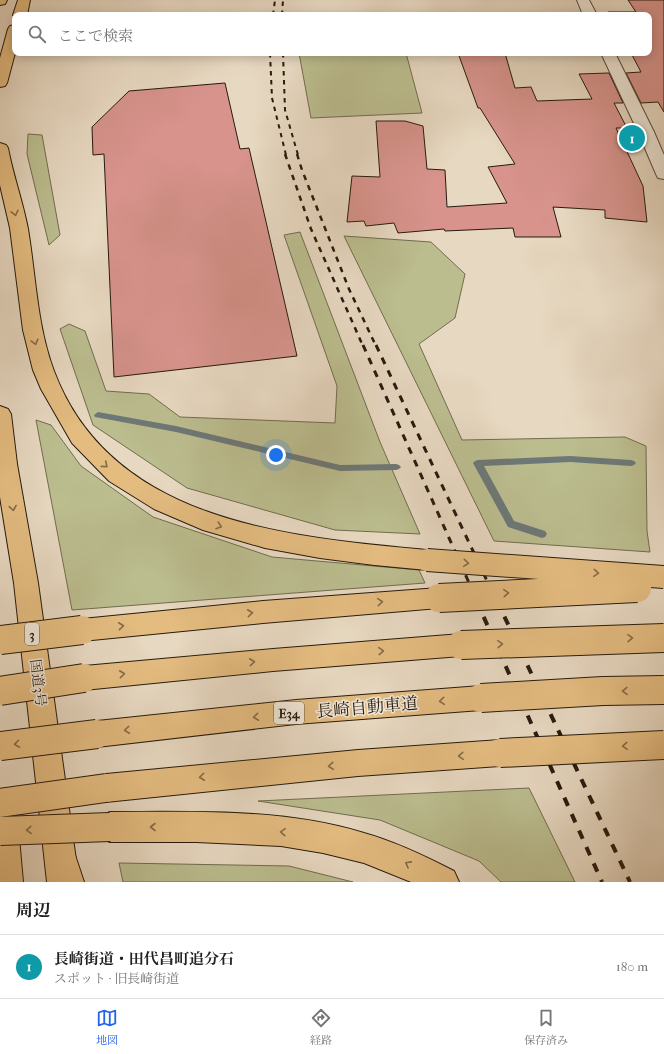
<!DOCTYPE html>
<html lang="ja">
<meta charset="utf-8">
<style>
body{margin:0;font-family:"IM FELL French Canon","Noto Serif JP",serif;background:#f6f6f6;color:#202124}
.you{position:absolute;left:276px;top:455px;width:14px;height:14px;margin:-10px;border:3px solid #fff;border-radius:50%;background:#1a73e8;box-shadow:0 0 0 6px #1a73e833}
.badge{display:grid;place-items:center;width:26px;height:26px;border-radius:50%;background:#2563eb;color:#fff;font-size:13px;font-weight:700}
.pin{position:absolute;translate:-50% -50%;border:2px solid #fff;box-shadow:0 1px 4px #0006}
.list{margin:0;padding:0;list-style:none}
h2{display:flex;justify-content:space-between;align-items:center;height:52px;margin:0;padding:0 16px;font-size:17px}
h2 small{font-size:13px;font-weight:400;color:#757577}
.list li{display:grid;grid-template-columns:26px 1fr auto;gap:12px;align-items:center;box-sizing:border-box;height:64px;padding:0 16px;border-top:1px solid #e0e0e0}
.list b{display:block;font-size:15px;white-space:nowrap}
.list p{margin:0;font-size:13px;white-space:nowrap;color:#757577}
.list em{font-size:13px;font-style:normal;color:#757577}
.icon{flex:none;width:22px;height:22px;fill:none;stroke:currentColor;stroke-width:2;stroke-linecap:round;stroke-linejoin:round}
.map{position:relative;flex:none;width:664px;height:882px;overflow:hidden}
.search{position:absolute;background:#fff;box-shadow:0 2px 10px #0003;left:12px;right:12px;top:12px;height:44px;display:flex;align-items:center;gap:10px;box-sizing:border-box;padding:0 14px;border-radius:8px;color:#757577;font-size:15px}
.sheet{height:116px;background:#fff}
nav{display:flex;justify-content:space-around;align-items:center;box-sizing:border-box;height:56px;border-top:1px solid #e0e0e0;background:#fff;font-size:11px;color:#757577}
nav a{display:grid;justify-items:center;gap:2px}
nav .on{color:#2563eb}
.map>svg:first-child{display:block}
</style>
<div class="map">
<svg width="664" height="882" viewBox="0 0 664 882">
<rect width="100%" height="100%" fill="#e7d8c1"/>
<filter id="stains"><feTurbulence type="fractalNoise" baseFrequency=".005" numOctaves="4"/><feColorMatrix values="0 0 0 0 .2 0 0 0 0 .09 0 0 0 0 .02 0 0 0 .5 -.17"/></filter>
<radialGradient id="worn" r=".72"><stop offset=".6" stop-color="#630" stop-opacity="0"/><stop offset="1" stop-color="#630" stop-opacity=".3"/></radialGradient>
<!-- green -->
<g fill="#bbbd8f" stroke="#716c4e">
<polygon points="299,53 406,53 422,113 311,118"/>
<polygon points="28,134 42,135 60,235 49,245 27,154"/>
<polygon points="300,232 380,442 420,534 335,530 187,488 93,425 60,329 69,324 85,331 106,391 149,394 180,417 335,423 337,386 284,235"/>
<polygon points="344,236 431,242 465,274 455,318 419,344 462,440 625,437 646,446 647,531 650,552 494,541"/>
<polygon points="36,420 51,425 81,466 153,517 272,557 419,570 425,583 72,610"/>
<polygon points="529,788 575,882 501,882 479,861 380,820 258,801"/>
<polygon points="119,863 289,866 353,882 123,882"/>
</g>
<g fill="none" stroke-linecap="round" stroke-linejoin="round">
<!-- stream -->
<g fill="#6d7877" fill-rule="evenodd">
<polygon points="98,412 176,426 340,465 396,464 399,465 401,467 399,469 396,470 340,471 176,432 95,417 94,415"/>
<polygon points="570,456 631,460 634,461 636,463 634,465 631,466 570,462 484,466 514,521 545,531 547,534 545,537 542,538 508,527 473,463 475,461 478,460"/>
</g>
</g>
<!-- building -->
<g fill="#d7938c" stroke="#271a0e">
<polygon points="628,0 664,0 664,112 658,102 641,103 626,73 641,72 631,53 649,53 649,15 609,15 608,12 636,12"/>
<polygon points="458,53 505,53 515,88 531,87 537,101 592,99 579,74 609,73 623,103 614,103 627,128 616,128 643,186 647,222 605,218 605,210 553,207 561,237 515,237 513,228 445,231 444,229 398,233 394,223 366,226 364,221 347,222 352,176 380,177 376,121 405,121 423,126 427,169 445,170 447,207 507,203 488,167 515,164 480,108 478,108"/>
<polygon points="225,83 240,149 249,148 297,356 114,377 104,154 93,155 92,127 129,91"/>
</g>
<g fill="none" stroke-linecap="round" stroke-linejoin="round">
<!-- minor casing -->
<g stroke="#574a3b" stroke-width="2">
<polygon id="minor" points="646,127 652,129 654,132 664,155 664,179 658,178 656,174 638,132 640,129"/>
</g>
<!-- tertiary casing -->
<g stroke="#574a3b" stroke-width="2">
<g id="tertiary">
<polygon points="577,0 589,0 597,15 583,15"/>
<polygon points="601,53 615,53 654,132 652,135 640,135 638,132"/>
</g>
</g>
<!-- trunk casing -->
<g stroke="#271a0e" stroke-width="2">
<g id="trunk">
<polygon points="0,0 7,0 5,4 0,5"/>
<polygon points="18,0 30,0 27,15 15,15 15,17 13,15"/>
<polygon points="15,25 15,53 7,83 5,86 0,87 0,58 8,29 10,26"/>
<polygon points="0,406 8,409 11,414 17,464 38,583 79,882 47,882 14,583 0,497"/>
<polygon points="0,801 12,805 17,815 23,882 0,882"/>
</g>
</g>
<!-- motorway casing -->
<g stroke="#271a0e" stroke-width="2">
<g id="motorway">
<path d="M0,143L6,145L8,148C13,175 23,202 28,229C36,277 37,326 54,371C111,523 289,537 427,550L436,553L439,560L436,567L427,570L374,565L320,558L265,548L203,530L154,509L109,481L72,443L41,389L33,370L23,330L10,228L0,185Z"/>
<polygon points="439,588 448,591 452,598 448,605 439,608 263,623 82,641 73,638 69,630 73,622 82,619 263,601"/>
<polygon points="461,634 470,637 474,645 470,653 461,656 273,671 84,690 74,686 71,678 74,670 84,666 273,649"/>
<polygon points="481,686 491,689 495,698 491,707 481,710 296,724 97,747 87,743 83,734 87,725 97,721 296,700"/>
<polygon points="500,740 510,744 514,753 510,762 500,766 358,776 106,802 96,798 91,788 96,778 106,774 358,750"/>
<path d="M110,812C194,812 283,808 364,833C396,842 425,856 454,871L459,882H411L364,863L323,853L281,846L196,842H110L99,837L95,827L99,817Z"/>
<polygon points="60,839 71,843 84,882 52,882 45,854 49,843"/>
</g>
</g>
<!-- minor -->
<use href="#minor" fill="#efe6d7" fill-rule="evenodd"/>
<!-- tertiary -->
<use href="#tertiary" fill="#efe6d7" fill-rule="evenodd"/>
<!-- trunk -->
<use href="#trunk" fill="#e4bc80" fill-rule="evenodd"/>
<!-- motorway -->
<use href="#motorway" fill="#e4bc80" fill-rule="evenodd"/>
<!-- rail-far3 -->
<g stroke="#271a0e" stroke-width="2" stroke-dasharray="4.5 4.5" stroke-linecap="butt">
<polyline points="273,15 275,0"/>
<polyline points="282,15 283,0"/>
<polyline points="270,53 272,98 286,155"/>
<polyline points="283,53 285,110 298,155"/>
</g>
<!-- rail-far2 -->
<g stroke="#271a0e" stroke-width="2.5" stroke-dasharray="5.5 5.5" stroke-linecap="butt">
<polyline points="285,154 311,229 363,346"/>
<polyline points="297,154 302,170 349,289 376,346"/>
</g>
<!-- rail-far1 -->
<g stroke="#271a0e" stroke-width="3" stroke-dasharray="7 7" stroke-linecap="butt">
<polyline points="363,345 470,585"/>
<polyline points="376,345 489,585"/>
</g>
<!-- rail -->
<g stroke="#271a0e" stroke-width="4" stroke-dasharray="9 9" stroke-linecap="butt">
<polyline points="469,584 602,882"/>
<polyline points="489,584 630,882"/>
</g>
<!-- motorway-bridge-far1 casing -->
<g stroke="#271a0e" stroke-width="24" stroke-linecap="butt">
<polyline id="motorway-bridge-far1" points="427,560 664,577"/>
</g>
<!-- motorway-bridge casing -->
<g stroke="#271a0e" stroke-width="30" stroke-linecap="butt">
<g id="motorway-bridge">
<polyline points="439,598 637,588"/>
<polyline points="0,640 82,630"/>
<polyline points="461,645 664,638"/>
<polyline points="0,691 84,678"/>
<polyline points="481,698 603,691 664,690"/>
<polyline points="0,746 97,734"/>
<polyline points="500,753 664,745"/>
<polyline points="0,803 106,788"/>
<polyline points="0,831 110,827"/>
</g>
</g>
<!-- motorway-bridge-far1 -->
<use href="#motorway-bridge-far1" stroke="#e4bc80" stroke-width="22"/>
<!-- motorway-bridge -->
<use href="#motorway-bridge" stroke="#e4bc80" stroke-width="28"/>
</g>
<!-- one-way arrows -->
<defs><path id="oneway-chevron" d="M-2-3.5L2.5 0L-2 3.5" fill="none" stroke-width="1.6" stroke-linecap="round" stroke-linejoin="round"/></defs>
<g stroke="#866b47">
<use href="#oneway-chevron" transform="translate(15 213) rotate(77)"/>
<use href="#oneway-chevron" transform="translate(35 342) rotate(75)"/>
<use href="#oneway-chevron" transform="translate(105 465) rotate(40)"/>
<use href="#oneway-chevron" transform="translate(13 508) rotate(81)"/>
<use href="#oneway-chevron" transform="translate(219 526) rotate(19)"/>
<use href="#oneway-chevron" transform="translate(466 563) rotate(5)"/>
<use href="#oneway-chevron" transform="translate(596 573) rotate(4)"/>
<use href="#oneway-chevron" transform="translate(506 593) rotate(-4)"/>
<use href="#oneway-chevron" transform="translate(380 602) rotate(-5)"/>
<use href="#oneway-chevron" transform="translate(250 613) rotate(-6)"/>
<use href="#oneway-chevron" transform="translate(121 626) rotate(-6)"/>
<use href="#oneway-chevron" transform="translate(630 638) rotate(-1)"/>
<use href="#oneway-chevron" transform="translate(500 644) rotate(-3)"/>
<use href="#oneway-chevron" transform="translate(381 651) rotate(-4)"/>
<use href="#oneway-chevron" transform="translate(252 662) rotate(-6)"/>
<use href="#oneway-chevron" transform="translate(122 674) rotate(-6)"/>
<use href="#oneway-chevron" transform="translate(625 691) rotate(179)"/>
<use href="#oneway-chevron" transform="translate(442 701) rotate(175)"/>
<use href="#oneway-chevron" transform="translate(256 717) rotate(174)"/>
<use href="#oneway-chevron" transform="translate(127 730) rotate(174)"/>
<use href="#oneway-chevron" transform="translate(17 744) rotate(172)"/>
<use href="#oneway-chevron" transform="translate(625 746) rotate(177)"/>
<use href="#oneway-chevron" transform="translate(461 756) rotate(176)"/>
<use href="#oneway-chevron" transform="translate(331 766) rotate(175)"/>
<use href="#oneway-chevron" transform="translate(202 777) rotate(174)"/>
<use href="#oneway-chevron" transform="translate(153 827) rotate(-180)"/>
<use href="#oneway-chevron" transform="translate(29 830) rotate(178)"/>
<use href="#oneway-chevron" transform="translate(283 832) rotate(-176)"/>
<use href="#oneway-chevron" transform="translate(408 864) rotate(-152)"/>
</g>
<g text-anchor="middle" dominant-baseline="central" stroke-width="3" stroke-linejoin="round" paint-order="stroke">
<!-- shield labels -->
<g fill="#efe6d7" stroke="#63574a" stroke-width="1">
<rect x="25" y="623" width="14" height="22" rx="3"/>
<rect x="274" y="702" width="30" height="22" rx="3"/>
</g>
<g font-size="13" font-weight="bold" fill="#271a0e">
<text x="32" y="634">3</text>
<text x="289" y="713">E34</text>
</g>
<!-- street labels -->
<g font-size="14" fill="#271a0e" stroke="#efe6d7">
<text transform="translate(38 683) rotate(83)">国道3号</text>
</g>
<!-- near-street labels -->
<g font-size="17" fill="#271a0e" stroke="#efe6d7">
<text transform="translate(367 707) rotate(-5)">長崎自動車道</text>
</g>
</g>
<rect width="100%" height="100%" filter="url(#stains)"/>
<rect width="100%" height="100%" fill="url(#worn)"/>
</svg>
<div class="you"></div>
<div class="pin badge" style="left:632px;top:138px;background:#0f9aa8">1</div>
<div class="search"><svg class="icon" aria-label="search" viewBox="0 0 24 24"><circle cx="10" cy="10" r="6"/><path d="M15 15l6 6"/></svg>ここで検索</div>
</div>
<section class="sheet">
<h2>周辺<small></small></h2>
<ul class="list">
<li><span class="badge" style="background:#0f9aa8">1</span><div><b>長崎街道・田代昌町追分石</b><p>スポット · 旧長崎街道</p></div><em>180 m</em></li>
</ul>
</section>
<nav>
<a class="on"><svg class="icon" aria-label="map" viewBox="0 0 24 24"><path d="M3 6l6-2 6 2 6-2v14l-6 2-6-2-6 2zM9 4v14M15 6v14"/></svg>地図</a>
<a><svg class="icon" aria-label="directions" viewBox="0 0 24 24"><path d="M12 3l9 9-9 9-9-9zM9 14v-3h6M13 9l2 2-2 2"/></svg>経路</a>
<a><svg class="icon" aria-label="saved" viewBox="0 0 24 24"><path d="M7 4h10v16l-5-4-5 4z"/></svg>保存済み</a>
</nav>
